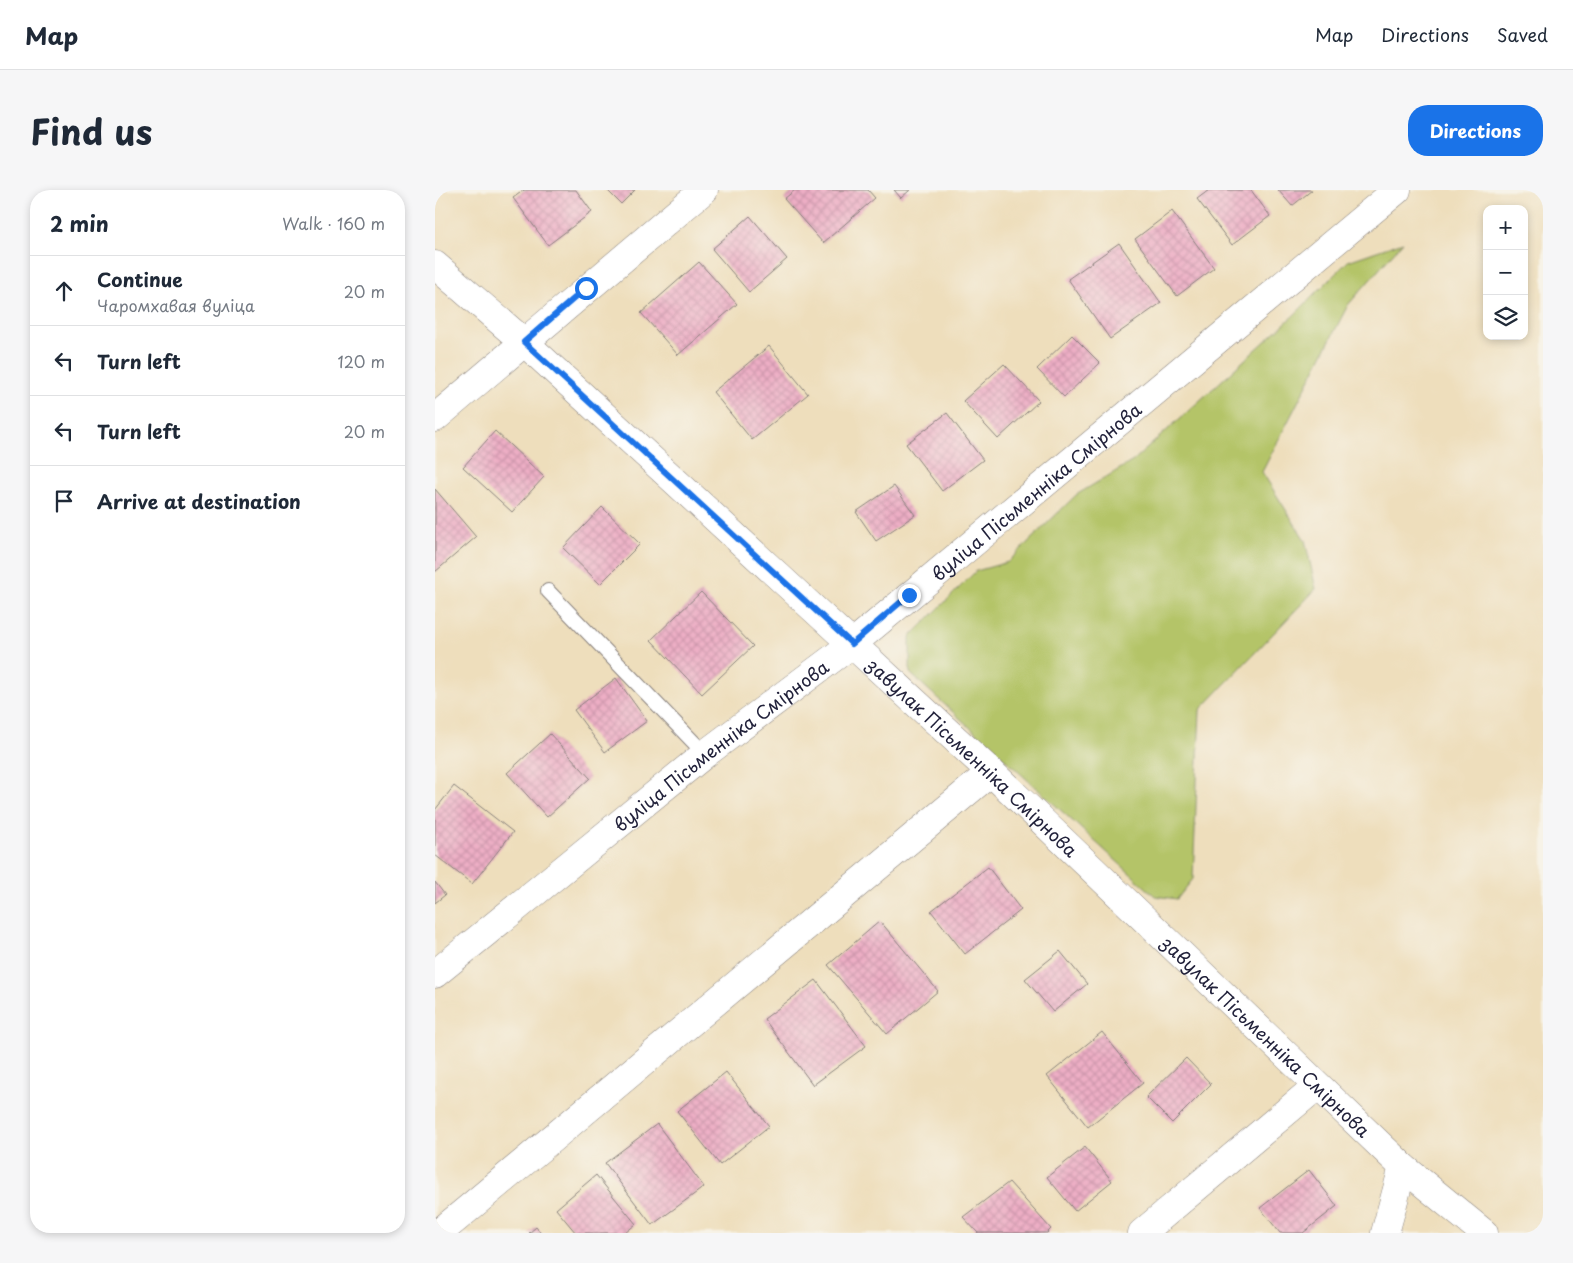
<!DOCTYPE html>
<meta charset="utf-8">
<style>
body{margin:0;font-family:"Playpen Sans",sans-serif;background:#f6f6f7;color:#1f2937}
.controls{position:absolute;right:15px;top:15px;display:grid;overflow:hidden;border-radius:10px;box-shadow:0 2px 8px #0003}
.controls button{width:45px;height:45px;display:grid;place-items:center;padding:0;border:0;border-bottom:1px solid #e0e1e3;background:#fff;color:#1f2937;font:25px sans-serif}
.stop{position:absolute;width:15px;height:15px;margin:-11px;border:4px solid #1a73e8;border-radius:50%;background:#fff}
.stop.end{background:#1a73e8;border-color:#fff;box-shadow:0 1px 5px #0008}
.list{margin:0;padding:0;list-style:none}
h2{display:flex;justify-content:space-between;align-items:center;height:65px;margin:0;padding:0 20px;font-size:21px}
h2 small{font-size:16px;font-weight:400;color:#747a83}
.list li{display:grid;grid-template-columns:32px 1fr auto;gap:15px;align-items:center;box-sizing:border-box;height:70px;padding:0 20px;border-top:1px solid #e0e1e3}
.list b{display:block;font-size:19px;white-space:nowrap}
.list p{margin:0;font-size:16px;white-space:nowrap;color:#747a83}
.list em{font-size:16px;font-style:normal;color:#747a83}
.icon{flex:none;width:28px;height:28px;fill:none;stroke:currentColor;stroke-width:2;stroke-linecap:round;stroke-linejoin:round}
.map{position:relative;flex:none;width:1108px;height:1043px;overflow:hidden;border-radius:20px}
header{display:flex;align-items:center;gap:30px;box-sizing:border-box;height:70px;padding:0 25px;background:#fff;border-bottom:1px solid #e0e1e3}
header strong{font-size:24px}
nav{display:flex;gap:28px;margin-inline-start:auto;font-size:18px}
.intro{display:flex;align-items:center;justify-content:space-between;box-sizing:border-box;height:120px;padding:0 30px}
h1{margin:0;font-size:35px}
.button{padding:12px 22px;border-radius:20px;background:#1a73e8;color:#fff;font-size:18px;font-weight:700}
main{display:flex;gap:30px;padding:0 30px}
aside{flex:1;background:#fff;border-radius:20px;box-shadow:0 2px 8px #0003}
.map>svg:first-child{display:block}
</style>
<header>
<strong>Map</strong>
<nav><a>Map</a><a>Directions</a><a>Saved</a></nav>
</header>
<div class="intro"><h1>Find us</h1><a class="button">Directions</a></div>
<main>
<aside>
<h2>2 min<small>Walk · 160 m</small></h2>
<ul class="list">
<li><svg class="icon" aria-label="ahead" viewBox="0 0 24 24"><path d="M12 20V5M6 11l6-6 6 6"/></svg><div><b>Continue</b><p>Чаромхавая вуліца</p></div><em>20 m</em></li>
<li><svg class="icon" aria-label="left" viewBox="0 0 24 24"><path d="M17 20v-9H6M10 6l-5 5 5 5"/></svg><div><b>Turn left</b></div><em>120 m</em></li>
<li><svg class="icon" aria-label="left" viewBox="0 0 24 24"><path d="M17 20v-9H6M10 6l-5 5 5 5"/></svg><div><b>Turn left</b></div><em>20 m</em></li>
<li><svg class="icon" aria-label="arrive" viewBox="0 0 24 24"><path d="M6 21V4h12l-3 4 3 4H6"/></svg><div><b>Arrive at destination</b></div></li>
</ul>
</aside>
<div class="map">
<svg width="1108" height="1043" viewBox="0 0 1108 1043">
<defs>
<pattern id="building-cross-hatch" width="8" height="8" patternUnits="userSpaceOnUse" patternTransform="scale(1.25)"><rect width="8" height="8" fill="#edaec5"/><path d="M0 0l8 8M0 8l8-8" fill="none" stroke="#cb95aa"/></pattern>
</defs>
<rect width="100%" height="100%" fill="#f7f3e8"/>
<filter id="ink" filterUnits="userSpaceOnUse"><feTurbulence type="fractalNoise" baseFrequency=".02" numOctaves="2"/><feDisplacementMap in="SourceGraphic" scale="10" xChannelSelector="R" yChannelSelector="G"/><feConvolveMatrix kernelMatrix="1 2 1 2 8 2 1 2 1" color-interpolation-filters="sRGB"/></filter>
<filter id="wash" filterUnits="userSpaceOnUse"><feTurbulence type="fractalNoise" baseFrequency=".0096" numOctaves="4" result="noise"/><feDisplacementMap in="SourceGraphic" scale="20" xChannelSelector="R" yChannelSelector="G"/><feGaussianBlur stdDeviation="1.12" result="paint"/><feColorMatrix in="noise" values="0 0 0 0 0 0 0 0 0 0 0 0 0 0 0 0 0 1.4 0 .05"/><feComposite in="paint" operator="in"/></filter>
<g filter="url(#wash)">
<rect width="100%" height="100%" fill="#eedebc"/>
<!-- green -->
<polygon fill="#b4c467" stroke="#6b7351" points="968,52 913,115 827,282 870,350 881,399 765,520 758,689 742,709 720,706 475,483 475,447 541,381 573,372 641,305 698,271 858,126 913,71"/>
<g id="blocks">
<!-- building -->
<g fill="url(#building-cross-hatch)">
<polygon points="89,0 141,0 157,22 113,55 78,8"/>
<polygon points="172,0 200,0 186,14"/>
<polygon points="360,0 433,0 440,8 388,53 349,9"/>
<polygon points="459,0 475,0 466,8"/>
<polygon points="774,0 816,0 835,26 797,55 762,9"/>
<polygon points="843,0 877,0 857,16"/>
<polygon points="737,21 779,78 742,106 700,49"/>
<polygon points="315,26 352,69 314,102 277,59"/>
<polygon points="684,53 726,113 675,149 633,89"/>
<polygon points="264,72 302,114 243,165 206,123"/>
<polygon points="637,145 665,173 629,207 602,179"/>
<polygon points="334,156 373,204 317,250 278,202"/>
<polygon points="569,174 604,211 563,249 528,211"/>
<polygon points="512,223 548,270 507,301 471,254"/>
<polygon points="60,241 109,287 77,322 28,277"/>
<polygon points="459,296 480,325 441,351 421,322"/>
<polygon points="0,299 41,347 0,382"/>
<polygon points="167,317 205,354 165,394 128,358"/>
<polygon points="266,402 318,456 267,504 216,450"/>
<polygon points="181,488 212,531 170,562 139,520"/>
<polygon points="115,544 155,588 112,627 72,583"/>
<polygon points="19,596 78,642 37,694 0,665 0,620"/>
<polygon points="553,677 586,720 530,764 496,721"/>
<polygon points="0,692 10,705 0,713"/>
<polygon points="445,731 503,801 452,844 393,775"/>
<polygon points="625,761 652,794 618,822 590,789"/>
<polygon points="381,790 431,856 378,895 329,829"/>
<polygon points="667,842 708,893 653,937 612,886"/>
<polygon points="751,868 776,894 737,933 711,907"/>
<polygon points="291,882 334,936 285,975 242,921"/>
<polygon points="222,934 269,997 217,1035 170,973"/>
<polygon points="650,957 677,991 640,1021 612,987"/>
<polygon points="874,980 902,1016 868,1043 845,1043 825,1018"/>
<polygon points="161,985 201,1034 190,1043 141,1043 121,1019"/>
<polygon points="574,992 616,1039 612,1043 543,1043 528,1027"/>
<polygon points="101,1037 106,1043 94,1043"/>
</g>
</g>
</g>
<g filter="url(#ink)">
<use href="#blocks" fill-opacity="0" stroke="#88807c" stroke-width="1"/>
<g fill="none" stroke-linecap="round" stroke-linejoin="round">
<!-- lane casing -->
<g stroke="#88807c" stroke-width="16">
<polyline id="lane" points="113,401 270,564"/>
</g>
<!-- street casing -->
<g stroke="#88807c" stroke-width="29">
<g id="street">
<path id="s1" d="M0,75L89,152L556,582L968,977L1049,1043"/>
<polyline points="0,228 269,0"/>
<path id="s2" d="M0,784L270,564L417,454L962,0"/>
<polyline points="4,1043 556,582"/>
<polyline points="707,1043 882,896"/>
<polyline points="950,1043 968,977"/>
</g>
</g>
<!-- lane -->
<use href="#lane" stroke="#fff" stroke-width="14"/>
<!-- street -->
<use href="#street" stroke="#fff" stroke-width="28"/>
</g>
</g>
<g fill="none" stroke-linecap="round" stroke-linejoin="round" filter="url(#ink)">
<!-- route -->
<polyline stroke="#1a73e8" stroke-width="6" points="151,98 89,152 417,454 474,405"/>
</g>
<g text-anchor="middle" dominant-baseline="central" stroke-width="4.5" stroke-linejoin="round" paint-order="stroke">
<!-- street labels -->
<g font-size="18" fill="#22223b" stroke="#f7f3e8">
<text stroke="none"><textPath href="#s2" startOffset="771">вуліца Пісьменніка Смірнова</textPath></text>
<text stroke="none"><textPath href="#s2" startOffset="366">вуліца Пісьменніка Смірнова</textPath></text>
<text stroke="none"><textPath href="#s1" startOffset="729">завулак Пісьменніка Смірнова</textPath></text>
<text stroke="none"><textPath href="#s1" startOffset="1134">завулак Пісьменніка Смірнова</textPath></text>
</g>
</g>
</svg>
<div class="controls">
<button>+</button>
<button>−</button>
<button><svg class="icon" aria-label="layers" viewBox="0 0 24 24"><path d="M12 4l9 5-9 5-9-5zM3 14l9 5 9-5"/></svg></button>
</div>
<div class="stop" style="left:151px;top:98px"></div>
<div class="stop end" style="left:474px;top:405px"></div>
</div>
</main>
